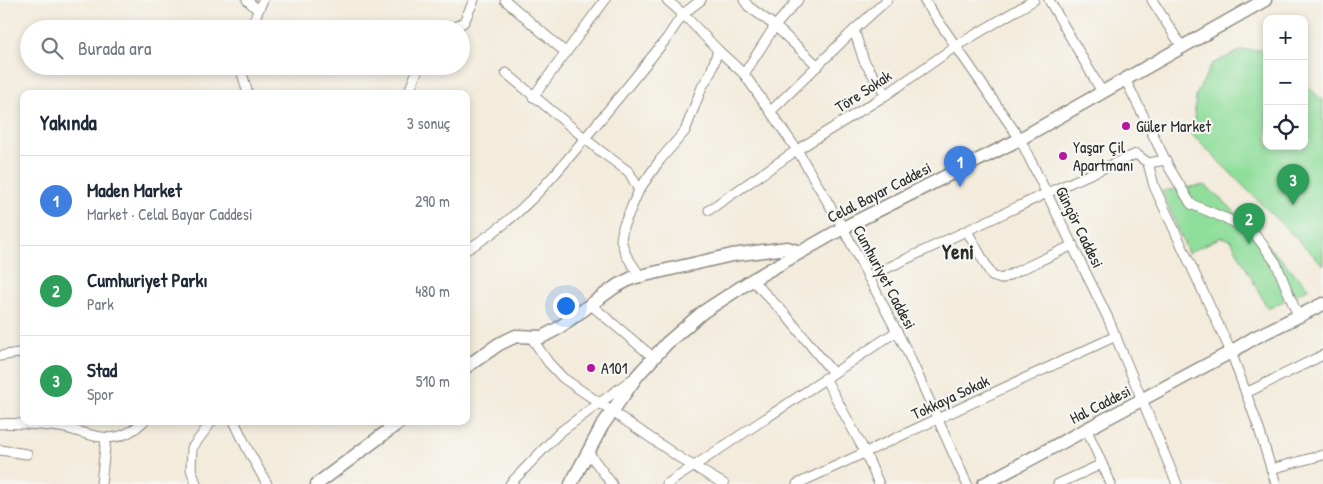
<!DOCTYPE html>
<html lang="tr">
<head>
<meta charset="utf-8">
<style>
	body { margin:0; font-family:"Patrick Hand",sans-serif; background:#f2f2f3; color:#1f2937 }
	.controls { position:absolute; right:15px; top:15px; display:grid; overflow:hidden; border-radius:10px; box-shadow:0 2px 8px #0003 }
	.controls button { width:45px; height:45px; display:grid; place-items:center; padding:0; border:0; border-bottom:1px solid #e0e1e3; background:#fff; color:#1f2937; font:25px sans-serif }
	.you { position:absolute; left:565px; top:305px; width:18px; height:18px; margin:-12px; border:4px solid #fff; border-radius:50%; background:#1a73e8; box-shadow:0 0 0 8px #1a73e833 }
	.badge { display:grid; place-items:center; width:32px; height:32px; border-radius:50%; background:#b5179e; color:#fff; font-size:16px; font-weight:700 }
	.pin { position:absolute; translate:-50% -41px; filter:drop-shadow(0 1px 2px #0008) }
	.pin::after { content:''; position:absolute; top:26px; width:18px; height:15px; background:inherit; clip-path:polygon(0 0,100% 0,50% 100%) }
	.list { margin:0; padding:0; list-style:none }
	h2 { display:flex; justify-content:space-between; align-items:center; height:65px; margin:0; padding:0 20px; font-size:21px }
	h2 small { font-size:16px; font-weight:400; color:#747a83 }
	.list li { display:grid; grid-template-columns:32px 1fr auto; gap:15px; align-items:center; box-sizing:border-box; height:90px; padding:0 20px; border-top:1px solid #e0e1e3 }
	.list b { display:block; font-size:19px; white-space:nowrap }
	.list p { margin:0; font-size:16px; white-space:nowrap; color:#747a83 }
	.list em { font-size:16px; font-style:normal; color:#747a83 }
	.icon { flex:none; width:28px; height:28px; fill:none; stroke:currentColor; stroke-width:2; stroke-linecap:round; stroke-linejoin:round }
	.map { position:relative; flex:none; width:1323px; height:484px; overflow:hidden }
	.search { position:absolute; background:#fff; box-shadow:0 2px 8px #0003; left:20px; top:20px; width:450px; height:55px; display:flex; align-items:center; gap:12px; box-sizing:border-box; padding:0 18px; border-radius:28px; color:#747a83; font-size:19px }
	.panel { position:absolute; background:#fff; box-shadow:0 2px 8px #0003; left:20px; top:90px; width:450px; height:335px; border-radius:10px }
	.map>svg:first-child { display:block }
	.green { fill:#90de9b; stroke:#5e8463 }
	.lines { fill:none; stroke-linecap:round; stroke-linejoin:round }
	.street-casing { stroke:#8f8b83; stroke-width:11 }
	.secondary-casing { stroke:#8f8b83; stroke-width:15 }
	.street { stroke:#fff; stroke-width:9 }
	.secondary { stroke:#fff; stroke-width:12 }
	.poi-dot { fill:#b5179e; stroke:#f6f6f2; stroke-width:2 }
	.labels { text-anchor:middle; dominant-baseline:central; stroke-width:4.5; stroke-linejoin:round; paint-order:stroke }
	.street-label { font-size:16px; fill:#2b2b2b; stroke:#f6f6f2 }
	.poi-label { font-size:16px; fill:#2b2b2b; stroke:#f6f6f2; text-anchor:start }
	.district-label { font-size:21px; font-weight:bold; fill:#2b2b2b; stroke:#f6f6f2 }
</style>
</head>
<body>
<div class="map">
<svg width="1323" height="484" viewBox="0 0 1323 484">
	<rect width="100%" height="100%" fill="#f6f6f2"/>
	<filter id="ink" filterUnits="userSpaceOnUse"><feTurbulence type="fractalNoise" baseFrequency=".02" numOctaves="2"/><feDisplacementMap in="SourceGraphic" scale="10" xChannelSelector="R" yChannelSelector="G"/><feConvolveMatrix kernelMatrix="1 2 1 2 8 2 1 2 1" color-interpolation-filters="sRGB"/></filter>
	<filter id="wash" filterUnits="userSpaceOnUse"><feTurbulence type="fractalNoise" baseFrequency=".0096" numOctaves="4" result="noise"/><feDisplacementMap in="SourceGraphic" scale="20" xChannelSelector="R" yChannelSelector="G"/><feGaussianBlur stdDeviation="1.12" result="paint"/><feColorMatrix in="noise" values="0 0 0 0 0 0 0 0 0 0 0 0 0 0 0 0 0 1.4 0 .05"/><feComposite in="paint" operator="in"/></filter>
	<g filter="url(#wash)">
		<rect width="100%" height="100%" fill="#f3ebdb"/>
		<!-- green -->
		<g class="green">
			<polygon points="1242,50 1267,50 1267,146 1304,146 1304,83 1323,101 1323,265 1188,131 1194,119 1196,95 1212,64"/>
			<polygon points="1205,185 1227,204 1309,288 1268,309 1231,240 1221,237 1188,253 1162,191"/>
		</g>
	</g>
	<g filter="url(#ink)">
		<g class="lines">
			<defs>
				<g id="street">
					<polyline points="247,0 258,10"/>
					<polyline points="505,0 566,53"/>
					<polyline points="667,0 683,14 718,50 744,74 797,150 843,228 907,351 967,484"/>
					<polyline points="744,0 748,6 775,26 818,66"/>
					<polyline points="924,0 1020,139 1108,318 1177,484"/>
					<polyline points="1049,0 1102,92"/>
					<polyline points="1152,0 1182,47"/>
					<polyline points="250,29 263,0"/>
					<polyline points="453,29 464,22 474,0"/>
					<polyline points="854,30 864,61 886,95"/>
					<polyline points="240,66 248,94"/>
					<polyline points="506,73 599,150 629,172 639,190"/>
					<polyline points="744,74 775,26 798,0"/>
					<polyline points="1125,79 1170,169 1191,204 1234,222 1255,234 1276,263 1298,316"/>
					<polyline points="408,94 419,66"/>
					<polyline points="533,97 605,0"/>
					<polyline points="771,111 854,30 887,0"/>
					<polyline points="1148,163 1154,186 1231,352 1258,426 1276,484"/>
					<polyline points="709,210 797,150 886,95 956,46 1034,0"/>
					<polyline points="967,231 992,276 1001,279 1073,245"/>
					<path d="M466,250C518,220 553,178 590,132C616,101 642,69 667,38L683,14L701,0"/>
					<polyline points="640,276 626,255 621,240 623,227 639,190 660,160 685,131 702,87 711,72 718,50"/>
					<polyline points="868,277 1047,193 1136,154 1148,163 1166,160"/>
					<polyline points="752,280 785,314 833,373"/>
					<polyline points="591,305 654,358"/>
					<polyline points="531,337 548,362 563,378 683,460 724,484"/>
					<polyline points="0,356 24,352"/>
					<polyline points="825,378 865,452 879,484"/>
					<polyline points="1246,393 1323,355"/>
					<polyline points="234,421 248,450 267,484"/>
					<path d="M0,424C10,422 55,426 65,428C97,436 116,448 144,421"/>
					<polyline points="1086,428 1111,484"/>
					<polyline points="0,450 27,454"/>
					<polyline points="588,452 612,484"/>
					<polyline points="1271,469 1323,455"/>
					<polyline points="101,484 106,438"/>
					<polyline points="196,484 191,469 192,448 212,421"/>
					<polyline points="510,484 560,432 631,380"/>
					<polyline points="667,484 897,331"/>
					<polyline points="797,484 1116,336"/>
					<polyline points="1058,484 1102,464"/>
				</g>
				<g id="secondary">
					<polyline points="466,367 499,344 516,336 542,337 557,329 615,287 632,278 732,255 787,248 800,252"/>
					<polyline points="317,484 401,421"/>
					<polyline points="571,484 602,426 637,376 667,343 703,312 752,280 843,228 1020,139 1265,0"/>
					<polyline points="984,484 1231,352 1254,338 1323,304"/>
				</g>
			</defs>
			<!-- street casing -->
			<use href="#street" class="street-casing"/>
			<!-- secondary casing -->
			<use href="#secondary" class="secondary-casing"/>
			<!-- street -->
			<use href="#street" class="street"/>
			<!-- secondary -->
			<use href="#secondary" class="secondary"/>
		</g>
	</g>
	<!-- markers -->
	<g class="poi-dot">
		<circle cx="1126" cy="126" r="5"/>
		<circle cx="1063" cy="156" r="5"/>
		<circle cx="591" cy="368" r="5"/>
	</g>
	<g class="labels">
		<!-- street labels -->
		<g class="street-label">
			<text transform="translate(863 91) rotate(-33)">Töre Sokak</text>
			<text transform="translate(879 192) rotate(-27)">Celal Bayar Caddesi</text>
			<text transform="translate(1080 227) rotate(64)">Güngör Caddesi</text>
			<text transform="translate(885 277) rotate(62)">Cumhuriyet Caddesi</text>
			<text transform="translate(950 397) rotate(-25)">Tokkaya Sokak</text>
			<text transform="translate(1100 404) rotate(-27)">Hal Caddesi</text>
		</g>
		<!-- poi labels -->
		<g class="poi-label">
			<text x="1136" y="126">Güler Market</text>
			<text x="1073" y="147">Yaşar Çil<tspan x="1073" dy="18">Apartmanı</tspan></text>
			<text x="601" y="368">A101</text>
		</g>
		<!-- district labels -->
		<g class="district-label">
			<text x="958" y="251">Yeni</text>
		</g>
	</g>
</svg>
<div class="controls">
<button>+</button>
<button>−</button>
<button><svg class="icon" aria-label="locate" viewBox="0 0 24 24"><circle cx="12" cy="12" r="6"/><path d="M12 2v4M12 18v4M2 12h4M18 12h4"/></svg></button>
</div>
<div class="you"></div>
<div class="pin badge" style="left:960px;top:187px;background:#3f7fe0">1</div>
<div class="pin badge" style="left:1249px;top:244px;background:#2e9e5b">2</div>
<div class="pin badge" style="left:1293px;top:205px;background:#2e9e5b">3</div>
<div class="search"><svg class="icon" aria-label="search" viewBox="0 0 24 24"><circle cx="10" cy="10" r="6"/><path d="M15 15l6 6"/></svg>Burada ara</div>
<section class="panel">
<h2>Yakında<small>3 sonuç</small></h2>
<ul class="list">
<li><span class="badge" style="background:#3f7fe0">1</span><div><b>Maden Market</b><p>Market · Celal Bayar Caddesi</p></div><em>290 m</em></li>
<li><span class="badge" style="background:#2e9e5b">2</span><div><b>Cumhuriyet Parkı</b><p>Park</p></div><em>480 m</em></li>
<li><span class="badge" style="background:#2e9e5b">3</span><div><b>Stad</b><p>Spor</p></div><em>510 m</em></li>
</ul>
</section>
</div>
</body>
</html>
